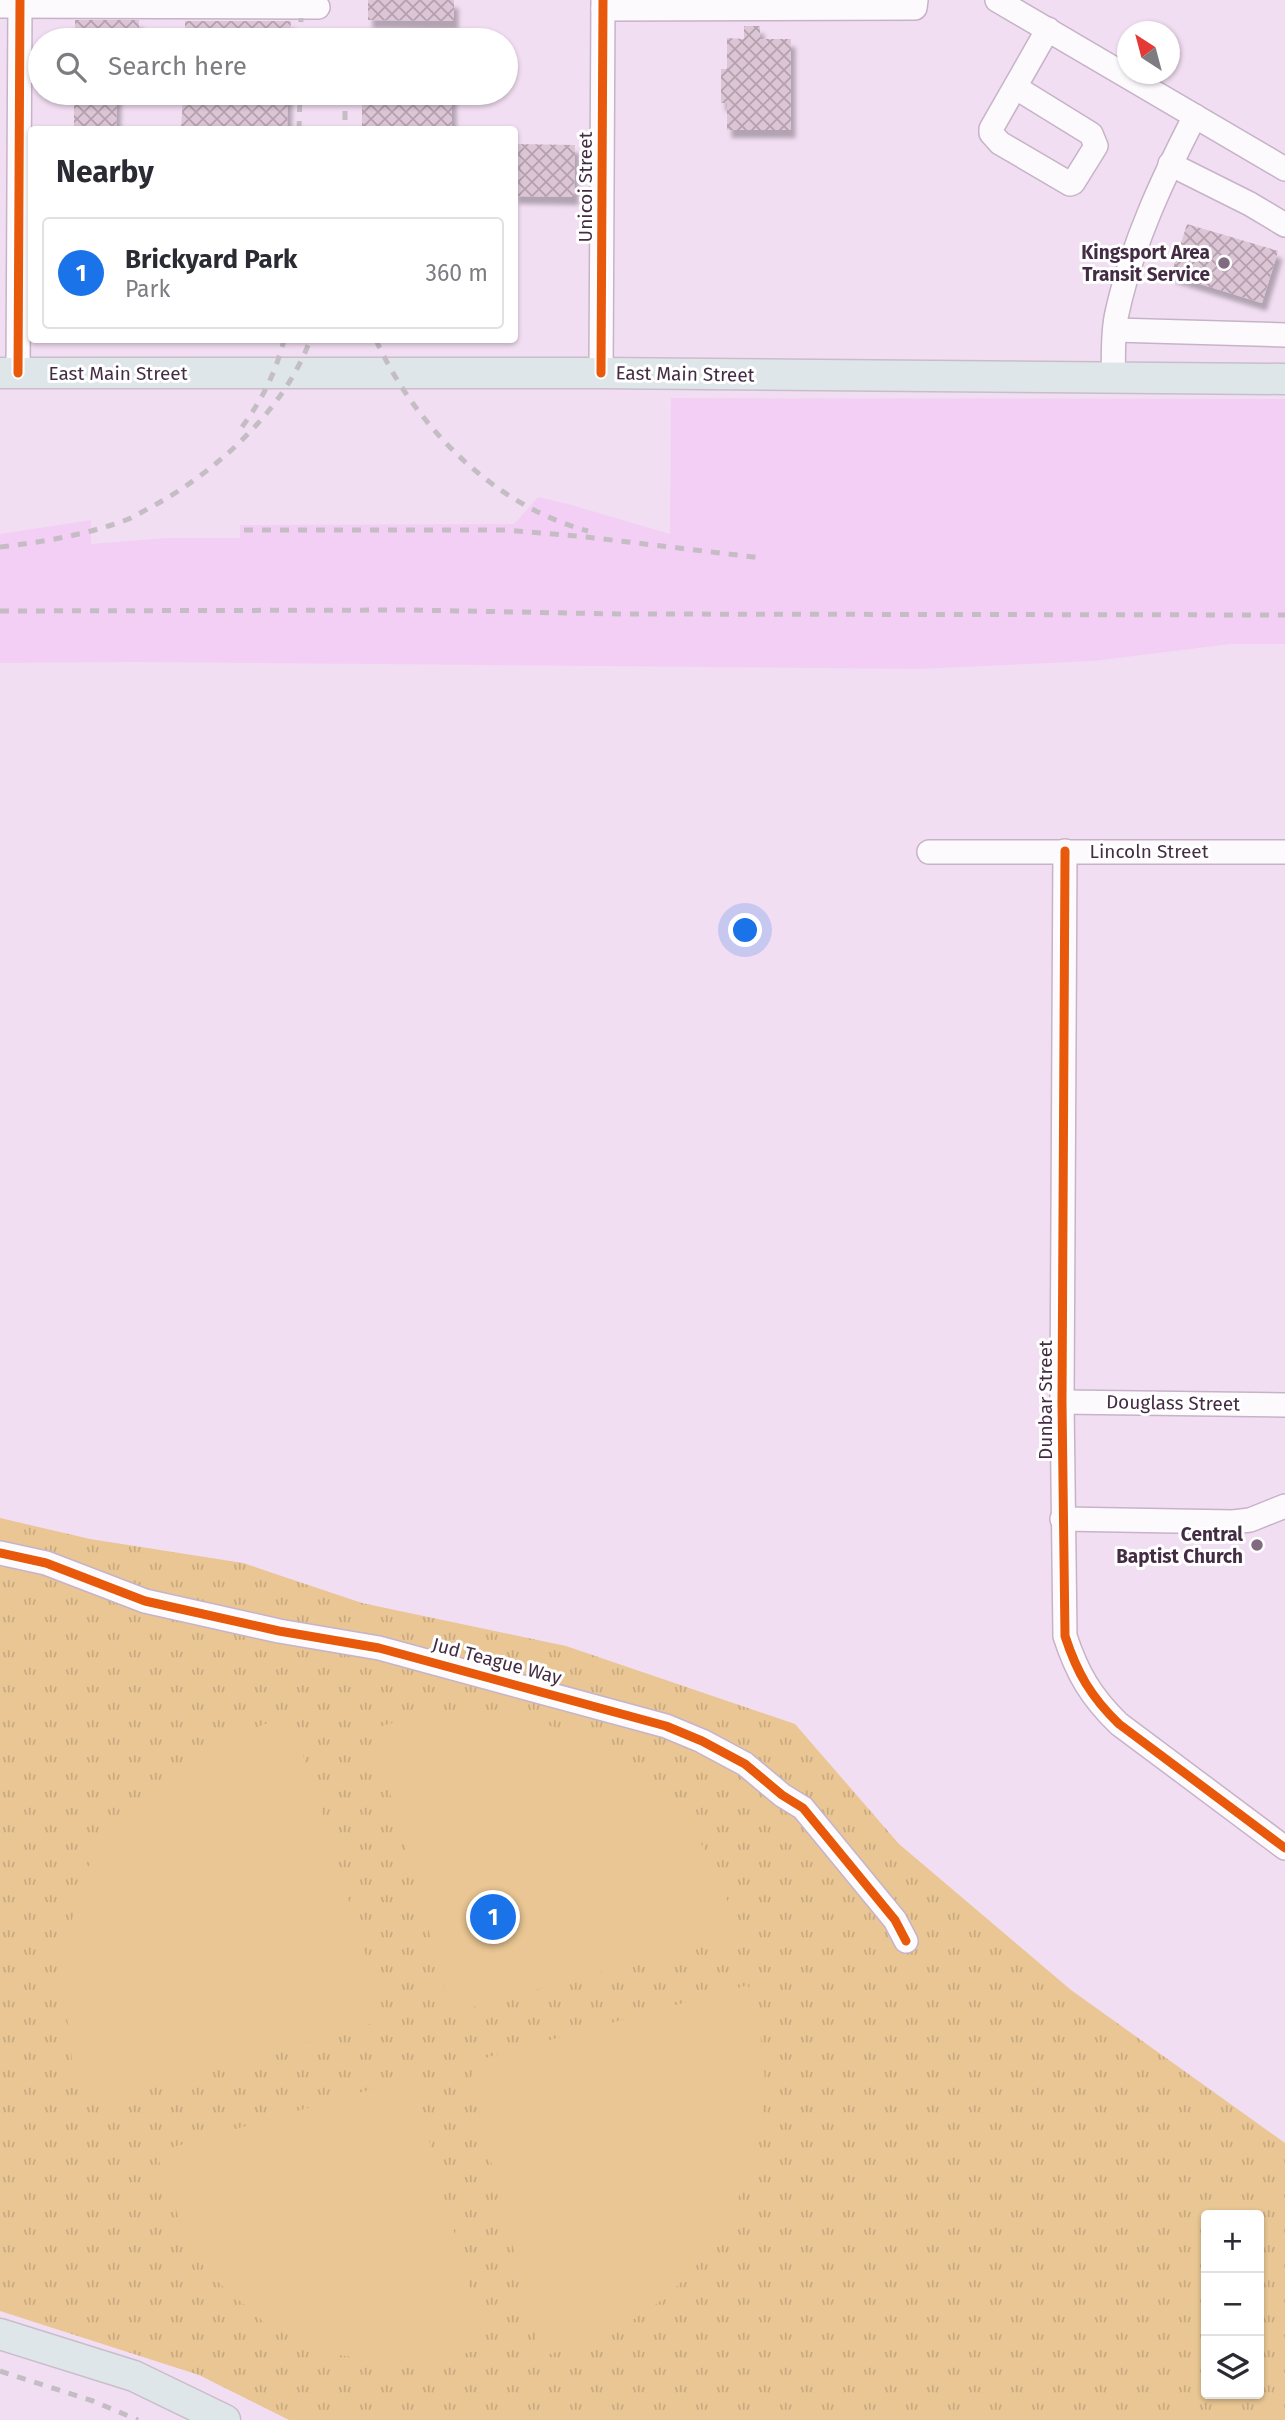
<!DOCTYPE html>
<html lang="en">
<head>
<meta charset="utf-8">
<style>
	body { margin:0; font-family:"Fira Sans",sans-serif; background:#f2f2f3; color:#2b2b33 }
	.controls { position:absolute; right:21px; bottom:21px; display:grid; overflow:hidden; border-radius:7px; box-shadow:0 2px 5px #0004 }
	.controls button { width:63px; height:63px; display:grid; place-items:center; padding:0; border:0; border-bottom:2px solid #e1e1e2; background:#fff; color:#2b2b33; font:35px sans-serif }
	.compass { position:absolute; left:1117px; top:21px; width:63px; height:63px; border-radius:50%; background:#fff; box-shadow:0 2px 5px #0004; rotate:324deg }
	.you { position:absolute; left:746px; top:931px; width:24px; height:24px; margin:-18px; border:5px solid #fff; border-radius:50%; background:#1a73e8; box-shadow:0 0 0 10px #1a73e833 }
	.badge { display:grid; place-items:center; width:46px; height:46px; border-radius:50%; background:#1a73e8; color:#fff; font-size:23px; font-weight:700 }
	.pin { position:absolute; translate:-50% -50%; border:4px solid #fff; box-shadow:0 2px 7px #0006 }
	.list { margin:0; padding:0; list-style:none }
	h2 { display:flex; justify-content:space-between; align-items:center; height:91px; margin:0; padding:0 28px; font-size:30px }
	h2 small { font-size:23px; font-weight:400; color:#7c7c81 }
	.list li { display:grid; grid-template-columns:46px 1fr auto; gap:21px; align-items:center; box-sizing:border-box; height:112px; margin:0 14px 14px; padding:0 14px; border:2px solid #e1e1e2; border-radius:7px }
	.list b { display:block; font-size:26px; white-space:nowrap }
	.list p { margin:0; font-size:23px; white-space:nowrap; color:#7c7c81 }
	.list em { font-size:23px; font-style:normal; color:#7c7c81 }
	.icon { flex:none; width:38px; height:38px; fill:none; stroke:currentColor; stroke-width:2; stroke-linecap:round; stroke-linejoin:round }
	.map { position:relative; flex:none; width:1285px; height:2420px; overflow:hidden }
	.search { position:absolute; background:#fff; box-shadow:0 2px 5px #0004; left:28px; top:28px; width:490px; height:77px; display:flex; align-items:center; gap:18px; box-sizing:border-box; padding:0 24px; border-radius:38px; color:#7c7c81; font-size:26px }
	.panel { position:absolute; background:#fff; box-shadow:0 2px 5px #0004; left:28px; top:126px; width:490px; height:217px; border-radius:7px }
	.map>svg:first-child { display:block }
	.built { fill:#f4cff5 }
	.grass { fill:url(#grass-tufts); fill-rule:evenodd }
	.pitch { fill:#e9c693 }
	.building { fill:url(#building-cross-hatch); filter:url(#shadow) }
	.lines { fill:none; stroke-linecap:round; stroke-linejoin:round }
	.minor-casing { stroke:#c7b3c7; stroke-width:26 }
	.major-casing { stroke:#cabdca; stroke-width:33 }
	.minor { stroke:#fdfafd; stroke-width:23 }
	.major { stroke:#dee6ea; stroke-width:30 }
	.rail { stroke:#c4bec4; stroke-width:5; stroke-dasharray:9 9; stroke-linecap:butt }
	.cycleway-casing { stroke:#fff; stroke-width:13 }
	.cycleway { stroke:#e8590c; stroke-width:9 }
	.poi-dot { fill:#816b81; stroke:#fff; stroke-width:2.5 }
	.labels { text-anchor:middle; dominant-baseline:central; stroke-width:6; stroke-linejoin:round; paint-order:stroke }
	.street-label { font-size:19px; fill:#442d44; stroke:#fff }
	.poi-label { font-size:19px; font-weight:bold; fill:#442d44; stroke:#fff; text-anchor:end }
</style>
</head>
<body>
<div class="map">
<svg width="1285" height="2420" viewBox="0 0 1285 2420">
	<defs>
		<pattern id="grass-tufts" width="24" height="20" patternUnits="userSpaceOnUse" patternTransform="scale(1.75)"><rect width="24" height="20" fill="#e9c693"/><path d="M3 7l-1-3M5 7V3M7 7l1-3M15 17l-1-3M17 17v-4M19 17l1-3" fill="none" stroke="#c9aa80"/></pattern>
		<pattern id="building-cross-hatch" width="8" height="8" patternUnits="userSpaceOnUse" patternTransform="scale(1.75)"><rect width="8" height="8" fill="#dcc5d5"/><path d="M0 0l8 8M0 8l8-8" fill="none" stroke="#b4a0ae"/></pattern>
		<filter id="shadow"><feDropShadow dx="4.5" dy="8" stdDeviation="2" flood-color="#0004"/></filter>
	</defs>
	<rect width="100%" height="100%" fill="#f2def2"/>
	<!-- built -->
	<polygon class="built" points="671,398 1285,399 1285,644 1231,644 1094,661 918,669 136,662 0,663 0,534 91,520 91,544 166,538 240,538 240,525 514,524 538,497 568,504 670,534"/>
	<!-- grass -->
	<path class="grass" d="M0,1518L90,1539L243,1563L362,1603L566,1646L795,1724L899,1844L1071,1990L1285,2143V2420H289L199,2375L0,2311ZM1206,2215H1259V2394H1206Z"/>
	<!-- pitch -->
	<g class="pitch">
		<polygon points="448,1710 489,1711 541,1723 600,1741 647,1774 688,1821 717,1871 739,1934 462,2010 449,2003 372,1729 409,1718"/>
		<polygon points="290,1714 384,2013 374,2023 88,2104 72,2061 62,1973 71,1923 84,1875 104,1836 146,1793 186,1764 237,1735"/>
		<path d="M748,1985C759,2023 767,2061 764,2101C757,2184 710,2272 639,2316C608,2335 575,2346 541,2357L470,2079L478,2060Z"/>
		<polygon points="400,2081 415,2090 486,2348 443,2359 406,2362 336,2355 264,2322 209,2274 186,2239 156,2152"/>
	</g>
	<!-- building -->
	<g class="building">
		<polygon points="368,0 454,0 454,21 368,20"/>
		<rect x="75" y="20" width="64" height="20"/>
		<polygon points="185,21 291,21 290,40 185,40"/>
		<polygon points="744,26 760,26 760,39 791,39 791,130 727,130 727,103 721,103 721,69 727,69 727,38 744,39"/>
		<polygon points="74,93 117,93 116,130 74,130"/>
		<polygon points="183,93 288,93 287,130 181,130"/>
		<rect x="362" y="93" width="90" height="37"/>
		<polygon points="514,144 575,145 574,197 514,196"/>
		<polygon points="1187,224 1278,251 1262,303 1171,275"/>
	</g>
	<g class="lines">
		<defs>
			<g id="minor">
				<polyline points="997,0 1285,169"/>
				<polyline points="0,6 318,7"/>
				<polyline points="603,9 915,8 916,0"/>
				<polyline points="1015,87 1091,134 1096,146 1073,183 1070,184 1000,143 991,133 991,129 1048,29"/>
				<polyline points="1170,164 1250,204 1285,225"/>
				<polyline points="1115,330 1285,335"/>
				<polyline points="18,373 20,0"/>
				<polyline points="601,373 603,0"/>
				<path d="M1113,378C1114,357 1112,333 1117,313C1132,244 1163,178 1195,116"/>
				<path d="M1065,851L1062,1402L1065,1636C1077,1673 1091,1697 1119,1724L1285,1848"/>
				<polyline points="929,852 1285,852"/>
				<polyline points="1062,1402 1285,1405"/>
				<polyline points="1062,1519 1233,1522 1250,1520 1285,1506"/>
				<polyline points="0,1553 46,1563 145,1601 279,1631 379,1648 666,1726 702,1741 745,1764 782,1795 803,1808 895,1920 906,1941"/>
			</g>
			<g id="major">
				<polyline points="0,373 601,373 1285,379"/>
				<polyline points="0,2334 134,2376 225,2420"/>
			</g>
		</defs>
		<!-- minor casing -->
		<use href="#minor" class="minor-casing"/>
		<!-- major casing -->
		<use href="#major" class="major-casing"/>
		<!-- minor -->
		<use href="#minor" class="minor"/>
		<!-- major -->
		<use href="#major" class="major"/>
		<!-- rail -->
		<g class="rail">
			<polyline points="300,40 301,18"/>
			<polyline points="345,93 345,130"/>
			<polyline points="299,130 300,93"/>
			<path d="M376,340C415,426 494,506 588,531"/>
			<path d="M242,427C263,398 275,374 284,340"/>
			<polyline points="244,530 506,530 578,536 762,558"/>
			<path d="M0,547C43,542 85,535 126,520C136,516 145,510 155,505C218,470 285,409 310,340"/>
			<polyline points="0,611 412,610 620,614 1285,615"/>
			<polyline points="0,2371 93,2401 138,2420"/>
		</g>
		<defs>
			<g id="cycleway">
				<polyline points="18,373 20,0"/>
				<polyline points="601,373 603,0"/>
				<path d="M1065,851L1062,1402L1065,1636C1077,1673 1091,1697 1119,1724L1285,1848"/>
				<polyline points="0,1553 46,1563 145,1601 279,1631 379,1648 666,1726 702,1741 745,1764 782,1795 803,1808 895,1920 906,1941"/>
			</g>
		</defs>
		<!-- cycleway casing -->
		<use href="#cycleway" class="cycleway-casing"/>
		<!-- cycleway -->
		<use href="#cycleway" class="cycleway"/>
	</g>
	<!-- markers -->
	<g class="poi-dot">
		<circle cx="1224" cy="263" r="7"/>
		<circle cx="1257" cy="1545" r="7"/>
	</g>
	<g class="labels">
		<!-- street labels -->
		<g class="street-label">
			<text transform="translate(585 187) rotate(-90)">Unicoi Street</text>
			<text x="118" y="373">East Main Street</text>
			<text transform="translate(685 374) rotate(1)">East Main Street</text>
			<text x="1149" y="851">Lincoln Street</text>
			<text transform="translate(1045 1400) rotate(-90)">Dunbar Street</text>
			<text transform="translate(1173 1403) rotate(1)">Douglass Street</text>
			<text transform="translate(497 1661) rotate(15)">Jud Teague Way</text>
		</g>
		<!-- poi labels -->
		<g class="poi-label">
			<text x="1210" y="252">Kingsport Area<tspan x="1210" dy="22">Transit Service</tspan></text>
			<text x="1243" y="1534">Central<tspan x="1243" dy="22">Baptist Church</tspan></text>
		</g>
	</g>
</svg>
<div class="controls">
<button>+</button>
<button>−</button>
<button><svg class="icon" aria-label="layers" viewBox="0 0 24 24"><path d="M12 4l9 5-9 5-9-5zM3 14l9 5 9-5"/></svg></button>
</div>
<svg class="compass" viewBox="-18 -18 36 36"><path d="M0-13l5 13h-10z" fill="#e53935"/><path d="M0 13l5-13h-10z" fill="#7c7c81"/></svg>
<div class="you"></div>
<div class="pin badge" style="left:493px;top:1917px">1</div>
<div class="search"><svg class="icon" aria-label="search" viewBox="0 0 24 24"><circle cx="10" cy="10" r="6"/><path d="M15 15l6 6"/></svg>Search here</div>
<section class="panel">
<h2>Nearby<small></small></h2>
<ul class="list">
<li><span class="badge">1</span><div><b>Brickyard Park</b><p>Park</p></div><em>360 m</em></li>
</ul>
</section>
</div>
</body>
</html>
